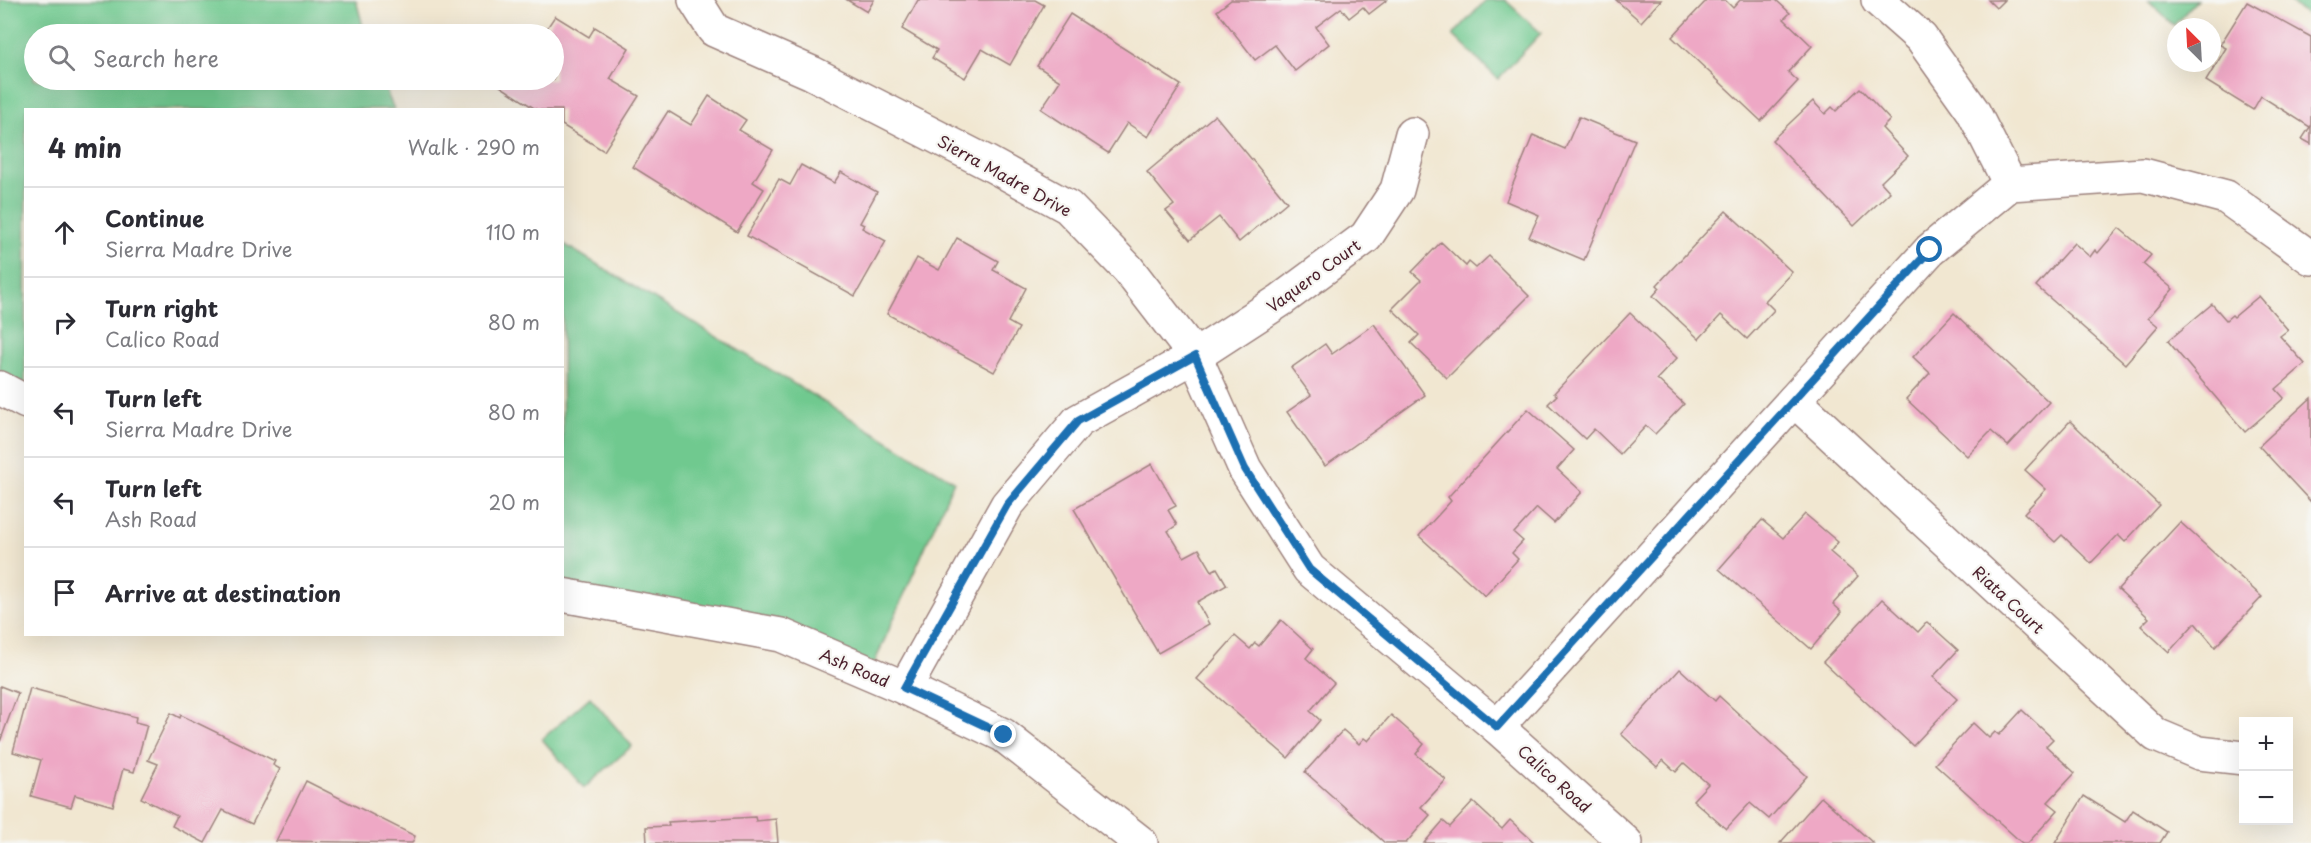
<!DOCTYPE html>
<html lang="en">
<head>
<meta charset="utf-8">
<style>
	body { margin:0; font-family:"Playpen Sans",sans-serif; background:#f2f2f3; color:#2b2b33 }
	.controls { position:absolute; right:18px; bottom:18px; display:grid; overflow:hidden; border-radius:0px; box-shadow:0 6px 24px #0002 }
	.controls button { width:54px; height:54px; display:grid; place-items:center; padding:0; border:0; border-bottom:2px solid #e1e1e2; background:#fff; color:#2b2b33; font:30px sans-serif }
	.compass { position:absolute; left:2167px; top:18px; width:54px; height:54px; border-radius:50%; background:#fff; box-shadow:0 6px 24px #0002; rotate:336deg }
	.stop { position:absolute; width:18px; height:18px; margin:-14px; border:4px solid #1f6fb2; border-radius:50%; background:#fff }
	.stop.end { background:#1f6fb2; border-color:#fff; box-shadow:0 2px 6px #0008 }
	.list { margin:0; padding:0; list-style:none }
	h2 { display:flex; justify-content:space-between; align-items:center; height:78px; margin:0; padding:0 24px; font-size:26px }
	h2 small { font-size:20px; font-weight:400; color:#7c7c81 }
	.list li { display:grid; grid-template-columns:39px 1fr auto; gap:18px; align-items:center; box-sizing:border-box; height:90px; padding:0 24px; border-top:2px solid #e1e1e2 }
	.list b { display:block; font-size:22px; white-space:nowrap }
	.list p { margin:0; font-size:20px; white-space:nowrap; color:#7c7c81 }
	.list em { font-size:20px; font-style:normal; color:#7c7c81 }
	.icon { flex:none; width:33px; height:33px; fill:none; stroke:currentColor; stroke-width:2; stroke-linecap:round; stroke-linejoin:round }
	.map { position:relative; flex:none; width:2311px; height:843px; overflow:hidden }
	.search { position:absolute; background:#fff; box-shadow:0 6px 24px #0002; left:24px; top:24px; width:540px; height:66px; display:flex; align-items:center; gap:15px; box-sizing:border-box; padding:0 21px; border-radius:33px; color:#7c7c81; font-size:22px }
	.panel { position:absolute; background:#fff; box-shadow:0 6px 24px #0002; left:24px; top:108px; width:540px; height:528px; border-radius:0px }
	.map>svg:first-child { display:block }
	.green { fill:#70c98f; stroke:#5d745d; stroke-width:1.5 }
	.building { fill:#eea8c5 }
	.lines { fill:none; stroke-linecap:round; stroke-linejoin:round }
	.minor-casing { stroke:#9e837e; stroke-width:36 }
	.secondary-casing { stroke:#9e837e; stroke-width:36 }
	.minor { stroke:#fff; stroke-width:33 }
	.secondary { stroke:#fff; stroke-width:33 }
	.route { stroke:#1f6fb2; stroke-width:8 }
	.labels { text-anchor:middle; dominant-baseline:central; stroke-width:4.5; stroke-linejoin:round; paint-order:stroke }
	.street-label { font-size:16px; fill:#4a1f2b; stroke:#f6f6f2 }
</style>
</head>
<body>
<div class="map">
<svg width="2311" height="843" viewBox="0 0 2311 843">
	<rect width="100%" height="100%" fill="#f6f6f2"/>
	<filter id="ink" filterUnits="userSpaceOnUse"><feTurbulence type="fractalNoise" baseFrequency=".0167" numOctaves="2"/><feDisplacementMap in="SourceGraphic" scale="12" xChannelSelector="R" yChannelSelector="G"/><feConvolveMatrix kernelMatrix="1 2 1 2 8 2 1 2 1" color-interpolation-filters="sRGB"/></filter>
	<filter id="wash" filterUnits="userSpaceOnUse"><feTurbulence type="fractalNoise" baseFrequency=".008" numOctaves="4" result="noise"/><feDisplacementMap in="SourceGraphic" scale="24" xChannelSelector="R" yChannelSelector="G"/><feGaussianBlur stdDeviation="1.35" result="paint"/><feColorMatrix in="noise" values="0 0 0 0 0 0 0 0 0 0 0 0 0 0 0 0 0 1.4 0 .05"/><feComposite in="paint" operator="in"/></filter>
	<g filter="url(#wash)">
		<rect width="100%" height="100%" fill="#f1e7d1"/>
		<!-- green -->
		<g class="green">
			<polygon points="0,0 356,0 365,34 34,34 34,80 381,80 394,109 26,110 25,402 0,388"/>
			<polygon points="1486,0 1505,0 1541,33 1498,79 1453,35"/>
			<polygon points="2148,0 2197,0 2174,25"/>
			<polygon points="2287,0 2311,0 2311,18"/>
			<polygon points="562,243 954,481 870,673 563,595"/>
			<polygon points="590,697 632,746 584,788 542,739"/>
		</g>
		<g id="blocks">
			<!-- building -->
			<g class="building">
				<polygon points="847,0 874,0 867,12"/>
				<polygon points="918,0 1035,0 1044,5 1010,65 982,49 965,78 932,58 937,50 902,29"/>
				<polygon points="1231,0 1387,0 1369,14 1363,7 1349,18 1341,8 1316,27 1329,44 1295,71 1275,45 1255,60 1217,11"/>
				<polygon points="1616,0 1661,0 1641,22"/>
				<polygon points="1707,0 1725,0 1733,8 1740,0 1776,0 1790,13 1784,19 1812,46 1788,72 1798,81 1761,121 1672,37"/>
				<polygon points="1988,0 2004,0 1996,8"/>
				<polygon points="2247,2 2311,37 2311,144 2302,139 2310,127 2261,96 2253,110 2206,81 2226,48 2220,45"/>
				<polygon points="1070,14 1181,85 1148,137 1127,123 1108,153 1041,109 1060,81 1037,66"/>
				<polygon points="555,16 589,37 595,27 629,48 610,79 639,96 604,151 562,125 562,110 537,110 500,86 505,80 554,80 554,34 543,34"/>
				<polygon points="1860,88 1890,120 1882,128 1908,156 1881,182 1890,192 1854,226 1772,140 1813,101 1825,114 1832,107 1836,111"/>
				<polygon points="709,96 746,120 739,130 773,150 753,182 764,189 737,232 633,167 668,111 691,125"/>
				<polygon points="1215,115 1287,202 1239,242 1219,217 1190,240 1166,211 1174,205 1147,172"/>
				<polygon points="1579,117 1635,140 1584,260 1529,237 1539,215 1506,201 1533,135 1565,149"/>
				<polygon points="801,165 834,183 841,172 877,192 860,223 864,225 862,228 886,241 855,296 747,236 779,179 790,185"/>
				<polygon points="1726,211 1792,272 1765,301 1774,310 1747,339 1721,315 1699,339 1653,296 1660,288 1657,285"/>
				<polygon points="2119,228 2151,255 2143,264 2173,289 2148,318 2158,326 2125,364 2036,286 2074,243 2090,257 2095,250 2098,253"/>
				<polygon points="957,238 998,261 993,270 1026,288 1008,322 1019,328 994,372 887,314 917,258 939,270"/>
				<polygon points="1441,242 1466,266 1469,262 1476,268 1489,256 1529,296 1447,378 1411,343 1419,335 1392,309 1421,280 1412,272"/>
				<polygon points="2259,296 2288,330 2280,336 2305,364 2276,389 2284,398 2245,432 2168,341 2212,304 2226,320 2232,315 2234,317"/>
				<polygon points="1630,313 1677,358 1657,379 1684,404 1655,434 1646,426 1620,454 1594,429 1585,439 1548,404 1557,395 1554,393"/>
				<polygon points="1954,313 2049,402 2008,446 1991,431 1967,456 1906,399 1930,373 1913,357"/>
				<polygon points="1374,324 1425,395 1325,466 1287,412 1311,395 1291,368 1325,344 1332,354"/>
				<polygon points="2311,398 2311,502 2259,446"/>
				<polygon points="1528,409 1574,450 1557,469 1582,492 1554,523 1537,508 1514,533 1523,541 1512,553 1518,559 1485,596 1419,536 1451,501 1448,497"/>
				<polygon points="2070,421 2159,505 2125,542 2118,535 2091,563 2062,535 2055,542 2024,513 2046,489 2025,470"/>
				<polygon points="1152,464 1176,506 1168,510 1177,525 1168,531 1184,557 1199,549 1212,571 1217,568 1227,585 1197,602 1209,624 1158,653 1074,509"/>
				<polygon points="1805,514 1838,542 1830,552 1858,576 1833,604 1842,612 1811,649 1719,569 1762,520 1783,538"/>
				<polygon points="2180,522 2262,597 2215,647 2195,623 2169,652 2141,626 2149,618 2118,589"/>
				<polygon points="1882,599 1918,632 1927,622 1958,650 1933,677 1957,699 1913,746 1823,662"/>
				<polygon points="1281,620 1313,649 1306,658 1334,683 1310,711 1320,720 1288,758 1197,679 1235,636 1250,649 1255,643 1259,646"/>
				<polygon points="1680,669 1715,701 1719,696 1807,776 1769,819 1750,803 1726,829 1693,800 1708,784 1684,763 1676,772 1663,760 1657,767 1621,734"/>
				<polygon points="0,686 18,693 0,742"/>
				<polygon points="30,688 136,717 135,722 147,725 134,772 123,769 113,806 75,795 71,807 31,796 41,760 13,752"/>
				<polygon points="2022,710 2053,739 2046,746 2075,773 2048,802 2058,810 2028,843 2022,843 1935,764 1973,723 1989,738 1995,732 1999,735"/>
				<polygon points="171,713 180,718 181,715 275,761 273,765 280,769 252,824 223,810 205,843 172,826 177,816 141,798 158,764 148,760"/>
				<polygon points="1391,715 1424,744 1416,754 1446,780 1421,807 1430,815 1406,843 1385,843 1305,772 1343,730 1359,744 1364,738 1368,741"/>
				<polygon points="306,781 415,836 412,843 276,841"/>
				<polygon points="2084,796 2125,822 2133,810 2167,832 2160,843 2055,843"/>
				<polygon points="1821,797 1873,843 1780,843"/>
				<polygon points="1473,802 1502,829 1510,820 1535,843 1424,843 1443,821 1450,827"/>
				<polygon points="755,817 756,821 776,819 778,843 647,843 646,827 669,826 668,822"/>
			</g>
		</g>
	</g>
	<g filter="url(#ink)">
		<use href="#blocks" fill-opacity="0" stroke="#9e837e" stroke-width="1.5"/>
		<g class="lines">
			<defs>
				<g id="minor">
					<polyline points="695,0 714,30 812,73 988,163 1068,207 1128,269 1195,356 1245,469 1309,569 1497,727 1626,843"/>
					<polyline points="1878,0 1921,38 1973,111 2010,184"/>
					<polyline points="1794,400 2156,735 2199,753 2244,758"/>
					<polyline points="905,688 1007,505 1078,421 1195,356 1281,300 1366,237 1397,190 1412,134"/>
					<polyline points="1497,727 1930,250 2010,184 2143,175 2226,197 2311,258"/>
				</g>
				<g id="secondary">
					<polyline points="0,388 26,402"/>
					<polyline points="562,595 781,635 905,688 1003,735 1141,843"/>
				</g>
			</defs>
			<!-- minor casing -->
			<use href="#minor" class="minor-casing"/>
			<!-- secondary casing -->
			<use href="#secondary" class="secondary-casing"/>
			<!-- minor -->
			<use href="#minor" class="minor"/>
			<!-- secondary -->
			<use href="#secondary" class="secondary"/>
		</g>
	</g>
	<g class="lines" filter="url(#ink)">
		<!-- route -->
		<polyline class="route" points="1004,735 904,688 1007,505 1078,421 1195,356 1245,469 1309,569 1497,727 1930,250"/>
	</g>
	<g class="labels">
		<!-- street labels -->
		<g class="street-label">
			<text transform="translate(1005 175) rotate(29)">Sierra Madre Drive</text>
			<text transform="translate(1313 275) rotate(-36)">Vaquero Court</text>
			<text transform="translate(2009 599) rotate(43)">Riata Court</text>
			<text transform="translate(855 667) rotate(23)">Ash Road</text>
			<text transform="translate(1555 778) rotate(42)">Calico Road</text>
		</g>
	</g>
</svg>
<div class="controls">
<button>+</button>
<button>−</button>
</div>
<svg class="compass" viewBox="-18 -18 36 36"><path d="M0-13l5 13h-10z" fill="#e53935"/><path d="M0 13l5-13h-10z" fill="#7c7c81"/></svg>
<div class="stop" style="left:1930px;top:250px"></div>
<div class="stop end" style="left:1004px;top:735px"></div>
<div class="search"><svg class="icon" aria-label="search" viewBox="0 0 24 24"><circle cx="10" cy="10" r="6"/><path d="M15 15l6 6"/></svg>Search here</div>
<section class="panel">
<h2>4 min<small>Walk · 290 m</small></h2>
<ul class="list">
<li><svg class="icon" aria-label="ahead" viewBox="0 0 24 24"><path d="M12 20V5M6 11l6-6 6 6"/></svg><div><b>Continue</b><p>Sierra Madre Drive</p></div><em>110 m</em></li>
<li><svg class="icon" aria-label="right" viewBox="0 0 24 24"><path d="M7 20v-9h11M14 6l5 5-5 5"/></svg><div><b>Turn right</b><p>Calico Road</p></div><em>80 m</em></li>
<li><svg class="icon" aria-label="left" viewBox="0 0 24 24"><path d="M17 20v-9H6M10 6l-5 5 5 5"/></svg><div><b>Turn left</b><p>Sierra Madre Drive</p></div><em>80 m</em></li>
<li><svg class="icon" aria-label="left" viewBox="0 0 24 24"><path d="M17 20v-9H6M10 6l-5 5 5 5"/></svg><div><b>Turn left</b><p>Ash Road</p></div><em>20 m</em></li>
<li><svg class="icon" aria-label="arrive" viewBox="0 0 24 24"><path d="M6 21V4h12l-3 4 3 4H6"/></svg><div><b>Arrive at destination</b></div></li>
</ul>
</section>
</div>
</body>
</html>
